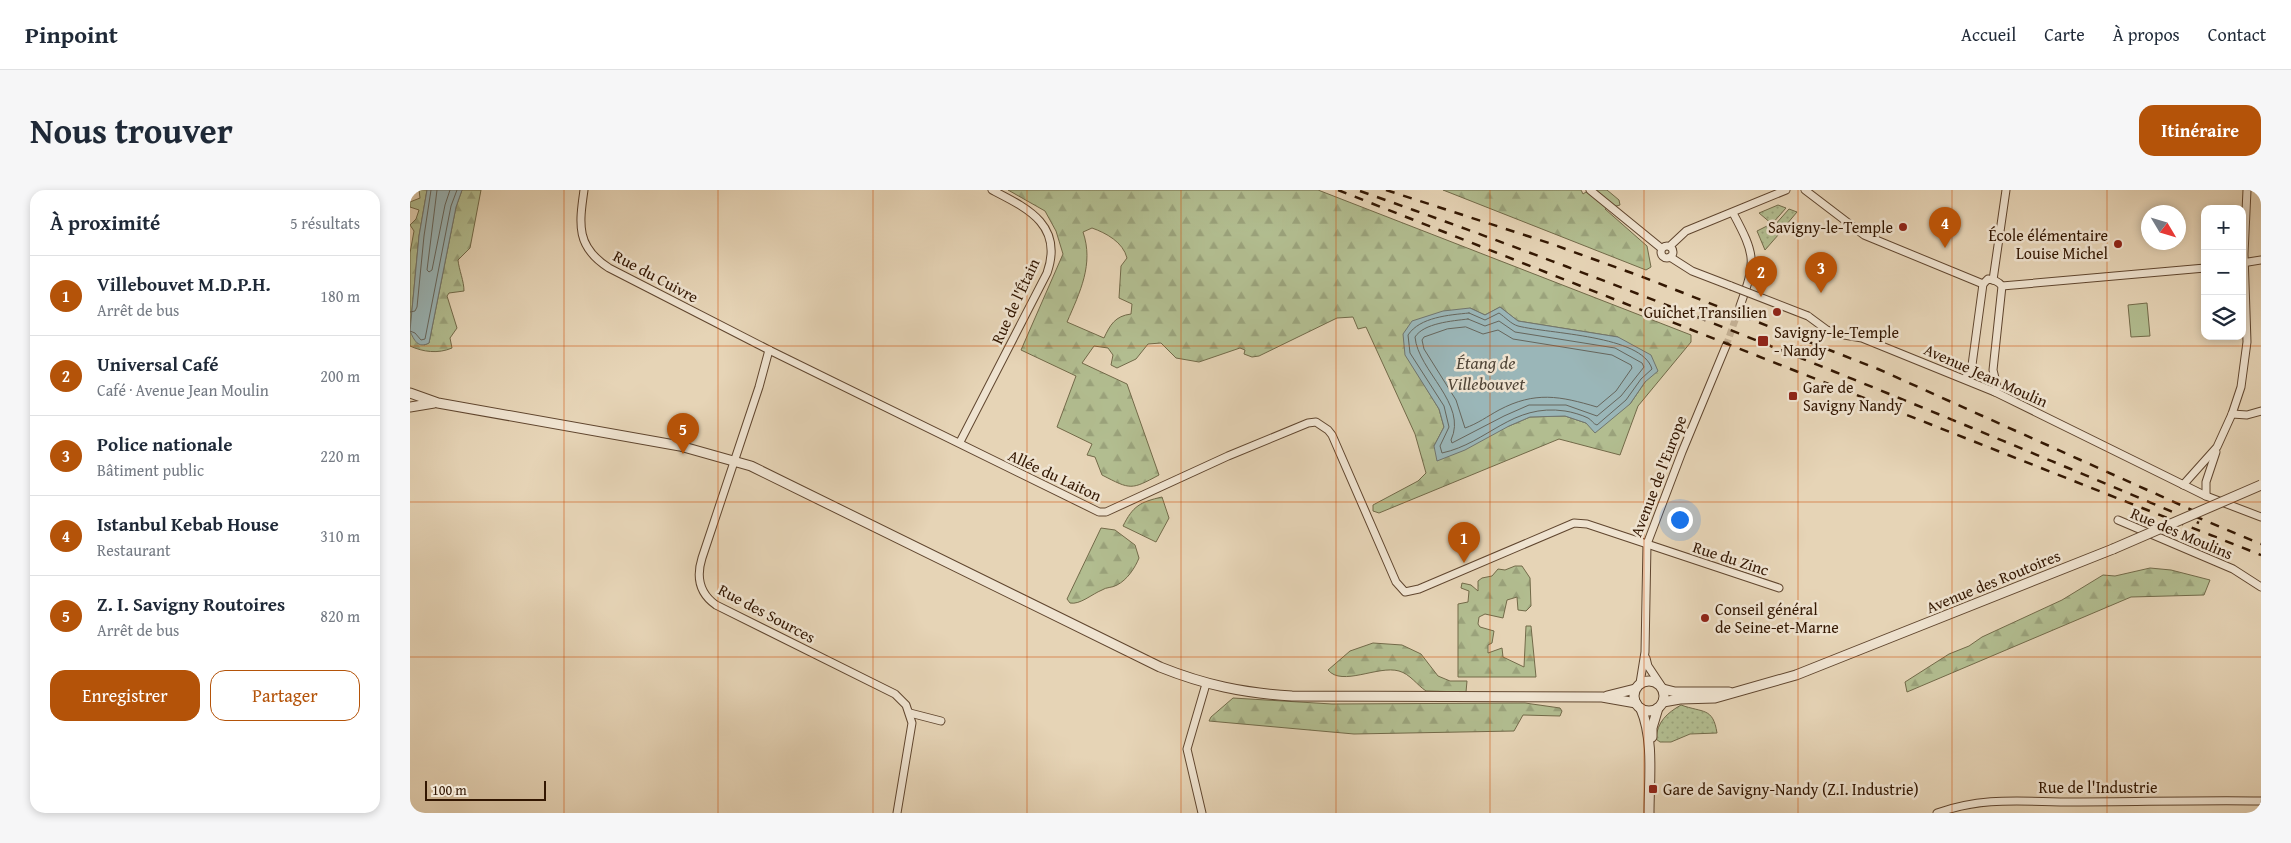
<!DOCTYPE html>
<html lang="fr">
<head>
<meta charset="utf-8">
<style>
	body { margin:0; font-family:"Gentium Book Plus",serif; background:#f6f6f7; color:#1f2937 }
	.controls { position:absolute; right:15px; top:15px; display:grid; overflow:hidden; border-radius:10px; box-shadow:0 2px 8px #0003 }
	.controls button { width:45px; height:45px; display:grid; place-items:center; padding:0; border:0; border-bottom:1px solid #e0e1e3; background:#fff; color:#1f2937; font:25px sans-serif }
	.compass { position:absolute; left:1731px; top:15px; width:45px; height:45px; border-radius:50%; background:#fff; box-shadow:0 2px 8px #0003; rotate:128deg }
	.scale { position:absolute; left:15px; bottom:12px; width:121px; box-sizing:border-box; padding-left:5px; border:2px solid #331702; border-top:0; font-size:14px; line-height:18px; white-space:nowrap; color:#331702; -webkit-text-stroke:4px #efe3d0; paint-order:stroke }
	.you { position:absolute; left:1269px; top:329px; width:18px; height:18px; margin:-12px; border:4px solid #fff; border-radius:50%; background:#1a73e8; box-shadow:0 0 0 8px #1a73e833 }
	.badge { display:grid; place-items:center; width:32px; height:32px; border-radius:50%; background:#b45309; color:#fff; font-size:16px; font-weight:700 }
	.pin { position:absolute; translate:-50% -41px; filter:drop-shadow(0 1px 2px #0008) }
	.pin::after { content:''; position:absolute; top:26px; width:18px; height:15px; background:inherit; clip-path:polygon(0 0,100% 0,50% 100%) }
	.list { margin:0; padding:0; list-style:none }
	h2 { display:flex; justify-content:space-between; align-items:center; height:65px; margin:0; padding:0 20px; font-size:21px }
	h2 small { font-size:16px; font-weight:400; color:#747a83 }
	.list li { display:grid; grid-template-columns:32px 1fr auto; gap:15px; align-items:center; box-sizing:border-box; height:80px; padding:0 20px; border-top:1px solid #e0e1e3 }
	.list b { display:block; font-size:19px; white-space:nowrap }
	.list p { margin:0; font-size:16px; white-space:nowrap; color:#747a83 }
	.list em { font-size:16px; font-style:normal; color:#747a83 }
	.actions { display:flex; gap:10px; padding:15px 20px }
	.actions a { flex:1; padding:11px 0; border:1px solid #b45309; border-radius:15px; text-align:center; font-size:18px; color:#b45309 }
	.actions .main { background:#b45309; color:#fff }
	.icon { flex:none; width:28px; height:28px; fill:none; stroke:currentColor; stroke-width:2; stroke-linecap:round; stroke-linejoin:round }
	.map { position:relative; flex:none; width:1851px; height:623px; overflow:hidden; border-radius:15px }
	header { display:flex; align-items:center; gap:30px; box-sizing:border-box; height:70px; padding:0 25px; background:#fff; border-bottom:1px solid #e0e1e3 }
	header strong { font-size:24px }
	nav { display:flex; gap:28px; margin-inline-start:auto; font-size:18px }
	.intro { display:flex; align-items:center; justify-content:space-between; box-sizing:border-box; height:120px; padding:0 30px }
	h1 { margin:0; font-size:35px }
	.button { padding:12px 22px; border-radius:15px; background:#b45309; color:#fff; font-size:18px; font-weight:700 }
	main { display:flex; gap:30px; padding:0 30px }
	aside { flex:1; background:#fff; border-radius:15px; box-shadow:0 2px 8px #0003 }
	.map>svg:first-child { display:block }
	.grass { fill:url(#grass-dots); stroke:#726a49 }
	.forest { fill:url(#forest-firs); stroke:#726a49; fill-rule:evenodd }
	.pitch { fill:#b2bd90; stroke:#726a49 }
	.water { fill:#9ab6b8; stroke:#71766f }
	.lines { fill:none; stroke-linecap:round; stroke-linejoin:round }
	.shore { stroke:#66665d; stroke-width:1 }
	.minor-tunnel { stroke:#c2ae92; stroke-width:7; stroke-dasharray:7 3.5; stroke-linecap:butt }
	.minor-casing { stroke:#60462f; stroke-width:9 }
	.tertiary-casing { stroke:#60462f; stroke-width:11 }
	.minor { stroke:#efe3d0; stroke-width:7 }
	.tertiary { stroke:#efe3d0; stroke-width:9 }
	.rail { stroke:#331702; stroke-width:2.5; stroke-dasharray:9 9; stroke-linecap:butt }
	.minor-bridge-casing { stroke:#60462f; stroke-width:9; stroke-linecap:butt }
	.tertiary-bridge-casing { stroke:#60462f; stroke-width:11; stroke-linecap:butt }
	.minor-bridge { stroke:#efe3d0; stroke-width:7 }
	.tertiary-bridge { stroke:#efe3d0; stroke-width:9 }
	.grid { fill:none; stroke:#cd4f0a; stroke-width:1; stroke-opacity:0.55 }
	.poi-dot { fill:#8f2418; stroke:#efe3d0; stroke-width:2 }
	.labels { text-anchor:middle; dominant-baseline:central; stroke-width:5; stroke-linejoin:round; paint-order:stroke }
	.poi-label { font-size:16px; fill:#331702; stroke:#efe3d0; text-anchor:start }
	.street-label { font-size:16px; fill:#331702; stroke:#efe3d0 }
	.water-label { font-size:18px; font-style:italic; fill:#524739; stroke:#efe3d0 }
</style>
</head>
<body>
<header>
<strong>Pinpoint</strong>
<nav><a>Accueil</a><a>Carte</a><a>À propos</a><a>Contact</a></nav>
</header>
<div class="intro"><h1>Nous trouver</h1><a class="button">Itinéraire</a></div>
<main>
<aside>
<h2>À proximité<small>5 résultats</small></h2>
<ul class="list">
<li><span class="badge">1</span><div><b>Villebouvet M.D.P.H.</b><p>Arrêt de bus</p></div><em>180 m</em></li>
<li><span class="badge">2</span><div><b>Universal Café</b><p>Café · Avenue Jean Moulin</p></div><em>200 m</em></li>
<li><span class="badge">3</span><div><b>Police nationale</b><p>Bâtiment public</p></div><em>220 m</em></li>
<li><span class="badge">4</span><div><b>Istanbul Kebab House</b><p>Restaurant</p></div><em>310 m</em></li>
<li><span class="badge">5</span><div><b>Z. I. Savigny Routoires</b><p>Arrêt de bus</p></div><em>820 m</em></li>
</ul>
<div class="actions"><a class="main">Enregistrer</a><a>Partager</a></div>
</aside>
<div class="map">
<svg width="1851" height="623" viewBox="0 0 1851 623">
	<defs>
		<pattern id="grass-dots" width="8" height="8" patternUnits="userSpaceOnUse" patternTransform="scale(1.25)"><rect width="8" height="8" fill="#b2bd90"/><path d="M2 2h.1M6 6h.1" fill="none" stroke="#9aa27b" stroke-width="1.8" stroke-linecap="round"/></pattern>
		<pattern id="forest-firs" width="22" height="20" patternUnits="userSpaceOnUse" patternTransform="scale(1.25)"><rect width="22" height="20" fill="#b2bd90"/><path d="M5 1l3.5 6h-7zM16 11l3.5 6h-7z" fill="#9aa27b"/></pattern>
	</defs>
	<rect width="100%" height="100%" fill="#e6d4b6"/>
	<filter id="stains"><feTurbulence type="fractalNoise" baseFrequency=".004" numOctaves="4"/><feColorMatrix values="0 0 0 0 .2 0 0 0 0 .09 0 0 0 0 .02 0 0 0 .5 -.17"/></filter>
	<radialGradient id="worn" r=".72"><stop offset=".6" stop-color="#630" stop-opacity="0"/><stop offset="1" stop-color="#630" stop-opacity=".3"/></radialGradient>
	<!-- grass -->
	<g class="grass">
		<polygon points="1368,15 1376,18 1362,34 1349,23"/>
		<polygon points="1379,19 1387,22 1371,41 1364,36"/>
		<polygon points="1359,35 1369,44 1355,60 1347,41"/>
		<path d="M1271,515C1293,523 1303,517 1307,543L1280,544L1261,552H1250L1246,549C1247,532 1257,523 1271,515Z"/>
	</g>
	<!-- forest -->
	<g class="forest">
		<path d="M9,0H17L9,46L0,141L14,155L19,153L46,17L52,0H71L60,58L48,70C49,80 54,91 54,101L39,103L37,106L47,138L40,148L42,158C28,164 13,162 0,156V63L4,41L0,35L6,29L9,20L0,17V12L10,8Z"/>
		<path d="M598,0H908L1281,145V152L1228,216L1210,265L1149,249L969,323L963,321V315L1008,291L1016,283L1005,244L956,137L948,139L943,127L927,128L849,166L842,167L834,164L835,160L830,158L789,172L766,168L751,153L738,154L726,169L707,178L701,175L703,165L698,158L684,156L672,173L717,194L749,285C721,300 721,300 692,285L685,267L677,265L682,254L647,237L666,186L611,160L653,64L646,41L635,21ZM682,38C696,43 713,52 717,68L711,76L709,108L722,114L721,124C705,126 700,135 694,148L657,132C670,102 684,74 673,42ZM1090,117L1108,131L1208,147L1235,192L1220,214L1176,233L1155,226L1120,227L1099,236L1024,256L1034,237L1029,219L996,165L1060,118L1075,125Z"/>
		<polygon points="1033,0 1171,0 1173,4 1179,0 1197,0 1209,10 1210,15 1195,19 1237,56 1241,77 1236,80"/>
		<path d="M752,307L759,328L746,352L713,336C723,316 730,312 752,307Z"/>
		<path d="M691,338L705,340L725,355L729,368C725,378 717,390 707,395C702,398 696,397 692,400C682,404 670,415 660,413L657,409Z"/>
		<polygon points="1105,376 1112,376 1120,388 1121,416 1116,421 1108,420 1107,407 1097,410 1093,428 1075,424 1069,427 1068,434 1070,437 1084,441 1082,453 1078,455 1078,463 1092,458 1093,467 1114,477 1116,436 1121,436 1126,487 1048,487 1048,414 1058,412 1059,401 1051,398 1052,393 1061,395 1068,401 1068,391 1072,388 1082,386 1088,379 1095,380"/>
		<polygon points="1740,378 1761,380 1800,390 1794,405 1721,407 1497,502 1495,492 1539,464 1559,456 1572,447 1652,410 1693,385 1705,386"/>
		<path d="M963,453L992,455L1011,464L1028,486L1040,491H1057L1056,502L1016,501C1007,495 1000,484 989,481C968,475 932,497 918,480L940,461Z"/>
		<polygon points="823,508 922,514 1115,513 1150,518 1152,521 1150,526 1113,525 1104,541 944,544 799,531 801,527"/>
	</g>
	<!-- pitch -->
	<polygon class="pitch" points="1737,113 1740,146 1721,147 1718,115"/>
	<!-- water -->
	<g class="water">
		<path d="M17,0H52L46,17L19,153C8,159 4,150 0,141L9,46Z"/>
		<polygon points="1090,117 1108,131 1208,147 1241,165 1248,181 1235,192 1220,214 1185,243 1176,233 1155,226 1120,227 1099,236 1055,260 1027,271 1024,256 1034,237 1029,219 995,165 993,144 1002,131 1033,121 1060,118 1075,125"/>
	</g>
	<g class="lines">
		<!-- shore -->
		<g class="shore">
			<polyline points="27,0 17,80 19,82 22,80 35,15 40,0"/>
			<polyline points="0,122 5,121 7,117 14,46 21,0"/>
			<path d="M1059,123L1075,130L1089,123C1095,127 1101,134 1108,136C1139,144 1232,145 1242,179L1231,189L1216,210L1187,235C1183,234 1182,230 1178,228C1172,225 1162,222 1155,221C1102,213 1078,253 1032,263L1030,256L1039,237L1034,216L1000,163L998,145C1010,127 1039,125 1059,123Z"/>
			<path d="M1058,129L1075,136L1089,131L1105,142L1205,158L1232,173L1234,177L1211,206L1187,226L1156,215H1119L1094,226L1042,253L1041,250C1058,214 1008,181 1005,147C1014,133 1042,131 1058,129Z"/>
			<path d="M1056,137L1073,144L1088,140L1103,149L1202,165L1221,175L1222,178L1206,201L1187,217C1150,206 1125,201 1089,220C1078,226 1067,234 1055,238L1046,210L1014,159L1012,150L1014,147L1037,139Z"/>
			<polyline points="0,141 5,143 11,150 15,149 41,16 47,0"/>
		</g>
		<!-- minor-tunnel -->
		<polyline class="minor-tunnel" points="1316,156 1330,116"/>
		<defs>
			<g id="minor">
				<path d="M174,0C169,35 166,57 199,78L359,160L689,322H696L818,266L898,233L906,232L918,240L922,245L986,392L995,402L1009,399L1164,333L1177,334L1369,398"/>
				<polyline points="1180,0 1251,58"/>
				<polyline points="1395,0 1454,45 1573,94"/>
				<path d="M1323,23C1346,66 1346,71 1330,116"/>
				<circle cx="1257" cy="62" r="6"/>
				<polyline points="1260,56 1276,41 1376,0"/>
				<polyline points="1260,67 1282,81 1321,96"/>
				<polyline points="1832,73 1851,70"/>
				<polyline points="1583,90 1596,0"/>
				<path d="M1573,94L1578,89C1584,90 1588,91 1592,96L1583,180L1587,196L1585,202"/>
				<polyline points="1592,96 1795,78"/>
				<polyline points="1398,126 1417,140 1428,144 1452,148 1585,202 1796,306 1851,327"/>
				<path d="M359,160L349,197L292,368C286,387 289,403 306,415L485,504L496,515L502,533L487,623"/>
				<polyline points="1555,189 1562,175 1573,94"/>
				<polyline points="1822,224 1837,225 1851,221"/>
				<path d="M550,252L637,83C654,35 617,18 582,0"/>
				<polyline points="1773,295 1807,257 1822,224 1831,197 1837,152 1834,64 1837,0"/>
				<polyline points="1796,306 1796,292 1806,262"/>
				<polyline points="1708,330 1823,379 1851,397"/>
				<polyline points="1236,468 1238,476 1250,494"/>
				<polyline points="1230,493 1235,462 1237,354 1272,262 1316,156"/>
				<polyline points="500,523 531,531"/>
				<polyline points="792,623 777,559 796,494"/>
				<path d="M1527,623C1576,606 1613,612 1663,612C1726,612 1788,610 1851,611"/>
			</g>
			<g id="tertiary">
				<path d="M0,203L28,213L270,256L341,276L750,477C795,495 833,503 882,506L1192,507L1226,513"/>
				<polyline points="0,217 24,213"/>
				<circle cx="1239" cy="506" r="15"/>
				<polyline points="1253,499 1265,502 1319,502"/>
				<polyline points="1197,506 1225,499"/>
				<polyline points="1253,512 1270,509 1305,508 1386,485 1703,359"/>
				<path d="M1231,519C1244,549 1239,590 1239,623"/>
				<polyline points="1242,547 1242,538 1248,518"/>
			</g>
		</defs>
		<!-- minor casing -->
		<use href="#minor" class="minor-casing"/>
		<!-- tertiary casing -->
		<use href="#tertiary" class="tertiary-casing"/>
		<!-- minor -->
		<use href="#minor" class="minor"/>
		<!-- tertiary -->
		<use href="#tertiary" class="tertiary"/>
		<!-- rail -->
		<g class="rail">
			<polyline points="928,0 1851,365"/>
			<polyline points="976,0 1139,53 1230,86 1468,179 1793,325"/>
			<path d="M950,1C1234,101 1512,216 1789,333"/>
			<polyline points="1784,326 1851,354"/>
		</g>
		<defs>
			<polyline id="minor-bridge" points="1321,96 1398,126"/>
			<polyline id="tertiary-bridge" points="1703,359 1851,295"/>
		</defs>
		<!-- minor-bridge casing -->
		<use href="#minor-bridge" class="minor-bridge-casing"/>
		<!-- tertiary-bridge casing -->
		<use href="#tertiary-bridge" class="tertiary-bridge-casing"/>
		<!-- minor-bridge -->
		<use href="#minor-bridge" class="minor-bridge"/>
		<!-- tertiary-bridge -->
		<use href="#tertiary-bridge" class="tertiary-bridge"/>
	</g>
	<!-- grid -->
	<path class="grid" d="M154,0V623M308,0V623M463,0V623M617,0V623M771,0V623M926,0V623M1080,0V623M1234,0V623M1388,0V623M1542,0V623M1697,0V623M0,156H1851M0,312H1851M0,467H1851"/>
	<!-- markers -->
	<g class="poi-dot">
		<circle cx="1493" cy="37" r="5"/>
		<circle cx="1708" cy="54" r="5"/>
		<circle cx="1367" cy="122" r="5"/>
		<rect x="1347" y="145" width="12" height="12" rx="2.5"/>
		<rect x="1378" y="201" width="10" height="10" rx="2.5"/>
		<circle cx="1295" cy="428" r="5"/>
		<rect x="1238" y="594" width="10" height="10" rx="2.5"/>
	</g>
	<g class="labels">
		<!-- poi labels -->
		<g class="poi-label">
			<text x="1483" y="37" text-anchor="end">Savigny-le-Temple</text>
			<text x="1698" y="45" text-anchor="end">École élémentaire<tspan x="1698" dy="18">Louise Michel</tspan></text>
			<text x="1357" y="122" text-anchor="end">Guichet Transilien</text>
			<text x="1364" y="142">Savigny-le-Temple<tspan x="1364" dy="18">- Nandy</tspan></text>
			<text x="1393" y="197">Gare de<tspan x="1393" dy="18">Savigny Nandy</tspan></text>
			<text x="1305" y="419">Conseil général<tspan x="1305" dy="18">de Seine-et-Marne</tspan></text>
			<text x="1253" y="599">Gare de Savigny-Nandy (Z.I. Industrie)</text>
		</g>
		<!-- street labels -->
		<g class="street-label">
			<text transform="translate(246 86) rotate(28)">Rue du Cuivre</text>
			<text transform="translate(605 111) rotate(-65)">Rue de l'Étain</text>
			<text transform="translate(1576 185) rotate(24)">Avenue Jean Moulin</text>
			<text transform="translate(645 285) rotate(25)">Allée du Laiton</text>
			<text transform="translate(1248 286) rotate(-69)">Avenue de l'Europe</text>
			<text transform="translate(1772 343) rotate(23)">Rue des Moulins</text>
			<text transform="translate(1321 368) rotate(18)">Rue du Zinc</text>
			<text transform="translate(1583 391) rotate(-22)">Avenue des Routoires</text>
			<text transform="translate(357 423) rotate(28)">Rue des Sources</text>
			<text x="1688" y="597">Rue de l'Industrie</text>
		</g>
		<!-- water labels -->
		<g class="water-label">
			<text x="1076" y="172">Étang de<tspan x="1076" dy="21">Villebouvet</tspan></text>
		</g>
	</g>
	<rect width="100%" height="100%" filter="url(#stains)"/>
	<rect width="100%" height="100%" fill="url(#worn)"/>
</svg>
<div class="controls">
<button>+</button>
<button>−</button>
<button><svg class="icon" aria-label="layers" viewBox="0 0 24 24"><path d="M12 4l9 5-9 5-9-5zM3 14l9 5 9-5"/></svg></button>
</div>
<svg class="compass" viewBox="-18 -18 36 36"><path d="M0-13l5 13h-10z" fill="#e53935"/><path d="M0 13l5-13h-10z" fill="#747a83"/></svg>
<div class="scale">100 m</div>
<div class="you"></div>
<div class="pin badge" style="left:1054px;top:373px">1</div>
<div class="pin badge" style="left:1351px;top:107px">2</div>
<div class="pin badge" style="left:1411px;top:103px">3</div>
<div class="pin badge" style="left:1535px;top:58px">4</div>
<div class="pin badge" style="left:273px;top:264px">5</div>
</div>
</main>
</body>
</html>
